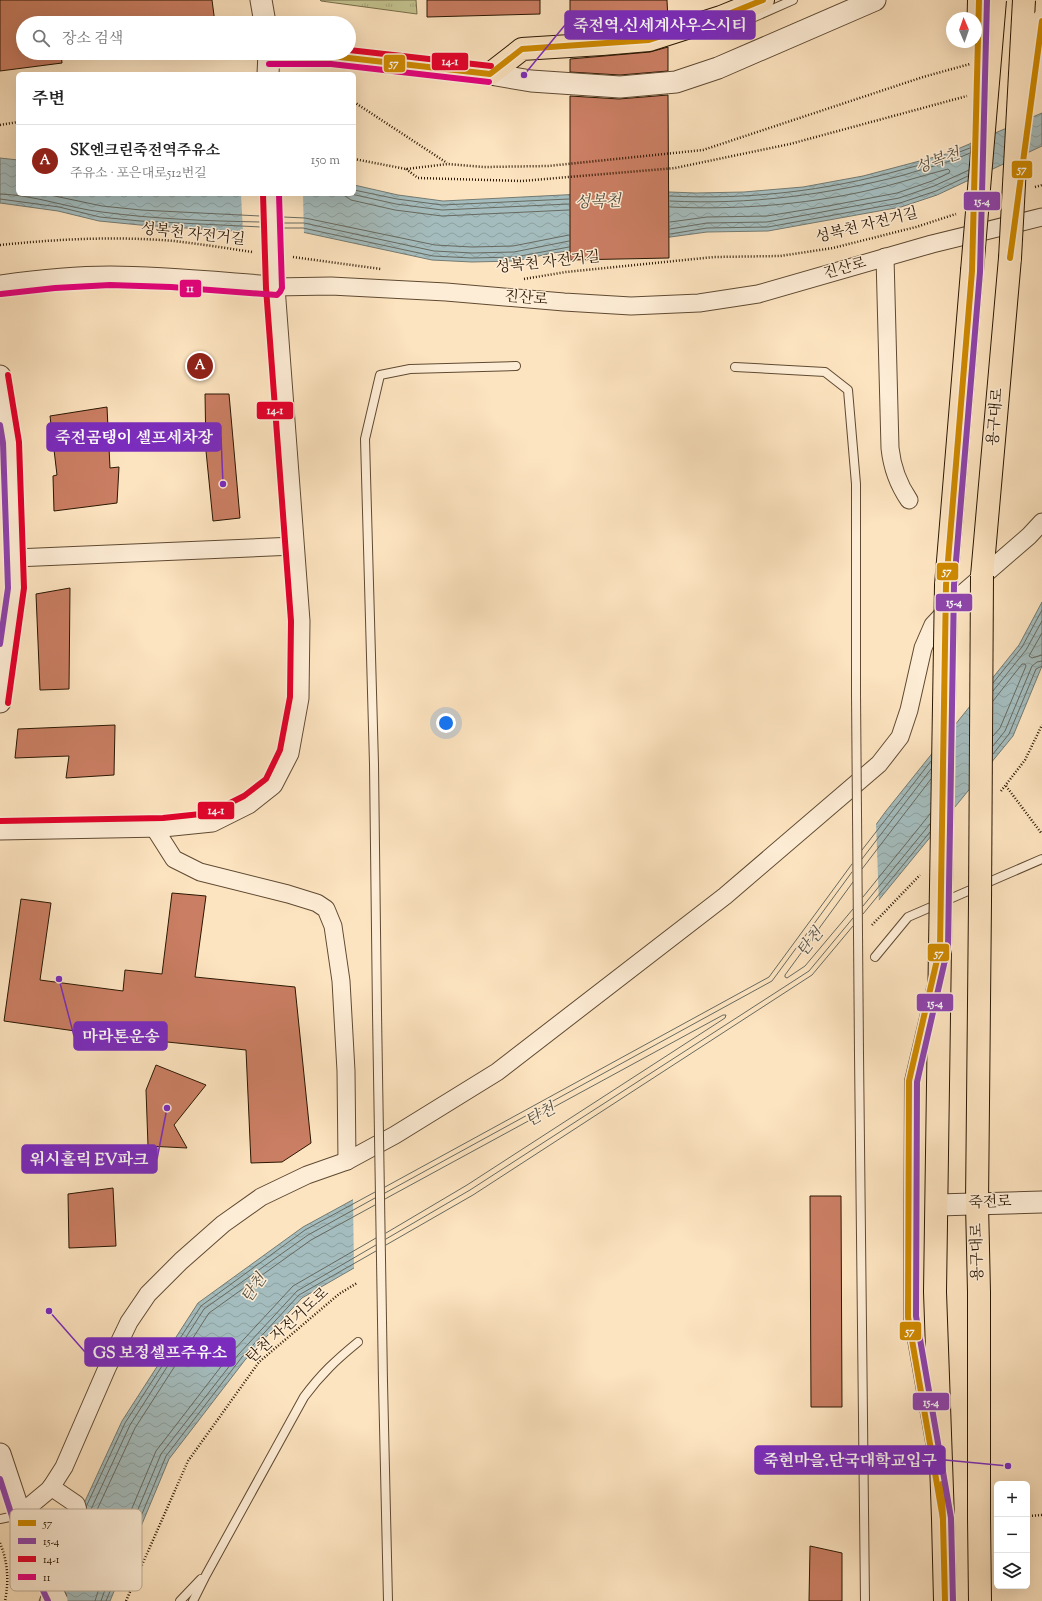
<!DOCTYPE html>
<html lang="ko">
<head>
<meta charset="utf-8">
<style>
	body { margin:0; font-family:"Sorts Mill Goudy","Noto Serif KR",serif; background:#f6f6f6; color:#222 }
	.controls { position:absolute; right:12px; bottom:12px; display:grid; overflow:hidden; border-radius:6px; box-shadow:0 4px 16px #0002 }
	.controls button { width:36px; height:36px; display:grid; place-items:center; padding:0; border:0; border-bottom:1px solid #e0e0e0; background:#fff; color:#222; font:20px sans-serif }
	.compass { position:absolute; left:946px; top:12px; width:36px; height:36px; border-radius:50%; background:#fff; box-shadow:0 4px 16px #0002; rotate:358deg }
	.you { position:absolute; left:446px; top:723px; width:14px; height:14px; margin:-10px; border:3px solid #fff; border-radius:50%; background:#1a73e8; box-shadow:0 0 0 6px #1a73e833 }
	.badge { display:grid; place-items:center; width:26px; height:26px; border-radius:50%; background:#8f2418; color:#fff; font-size:13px; font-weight:700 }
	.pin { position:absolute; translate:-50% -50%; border:2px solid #fff; box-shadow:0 1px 4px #0006 }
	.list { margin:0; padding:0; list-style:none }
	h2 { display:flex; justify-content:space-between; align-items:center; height:52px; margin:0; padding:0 16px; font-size:17px }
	h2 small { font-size:13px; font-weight:400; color:#767676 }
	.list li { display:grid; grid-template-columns:26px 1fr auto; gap:12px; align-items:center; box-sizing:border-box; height:72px; padding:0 16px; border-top:1px solid #e0e0e0 }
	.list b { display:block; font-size:15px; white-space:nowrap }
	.list p { margin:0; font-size:13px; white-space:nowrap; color:#767676 }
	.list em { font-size:13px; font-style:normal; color:#767676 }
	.icon { flex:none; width:22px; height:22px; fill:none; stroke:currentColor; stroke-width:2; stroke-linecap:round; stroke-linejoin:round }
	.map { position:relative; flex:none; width:1042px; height:1601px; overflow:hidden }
	.search { position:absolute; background:#fff; box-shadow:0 4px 16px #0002; left:16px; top:16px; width:340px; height:44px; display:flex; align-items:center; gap:10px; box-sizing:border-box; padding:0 14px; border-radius:22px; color:#767676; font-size:15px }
	.panel { position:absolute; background:#fff; box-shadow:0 4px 16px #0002; left:16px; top:72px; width:340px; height:124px; border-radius:6px }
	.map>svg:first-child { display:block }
	.park { fill:url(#park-tufts); stroke:#766d49 }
	.water { fill:url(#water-waves); stroke:#737a72 }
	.pier { fill:#fde4c0 }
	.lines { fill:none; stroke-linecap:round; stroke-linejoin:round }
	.shore { stroke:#676a60; stroke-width:1 }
	.building { fill:#ca7e63; stroke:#2a1702 }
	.service-casing { stroke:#5f4a32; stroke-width:10 }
	.minor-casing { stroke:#5f4a32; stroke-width:19 }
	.tertiary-casing { stroke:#5f4a32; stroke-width:23 }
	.primary-casing { stroke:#2a1702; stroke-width:24 }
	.path { stroke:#2a1702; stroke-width:2.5; stroke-dasharray:1 2; stroke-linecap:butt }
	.service { stroke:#feedd6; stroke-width:8 }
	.minor { stroke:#feedd6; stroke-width:17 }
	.tertiary { stroke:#feedd6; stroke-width:21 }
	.primary { stroke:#fde4c0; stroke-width:22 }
	.service-bridge-casing { stroke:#5f4a32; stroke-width:10; stroke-linecap:butt }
	.tertiary-bridge-casing { stroke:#5f4a32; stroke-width:23; stroke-linecap:butt }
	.primary-bridge-casing { stroke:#2a1702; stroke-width:24; stroke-linecap:butt }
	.service-bridge { stroke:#feedd6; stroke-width:8 }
	.tertiary-bridge { stroke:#feedd6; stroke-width:21 }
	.primary-bridge { stroke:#fde4c0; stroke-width:22 }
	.bus-1-casing { stroke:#feedd6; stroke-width:9 }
	.bus-2-casing { stroke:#feedd6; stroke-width:9 }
	.bus-3-casing { stroke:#feedd6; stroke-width:9 }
	.bus-4-casing { stroke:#feedd6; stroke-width:9 }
	.bus-1 { stroke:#ce8900; stroke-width:6 }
	.bus-2 { stroke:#8e44ad; stroke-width:6 }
	.bus-3 { stroke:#e4002b; stroke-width:6 }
	.bus-4 { stroke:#e5007d; stroke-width:6 }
	.labels { text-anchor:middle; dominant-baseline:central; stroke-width:3; stroke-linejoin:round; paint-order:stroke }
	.street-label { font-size:15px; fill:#2a1702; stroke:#feedd6 }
	.water-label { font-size:16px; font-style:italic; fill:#555143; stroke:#feedd6 }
	.key { fill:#feedd6; stroke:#bead96; stroke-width:1 }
	.key-label { font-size:11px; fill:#2a1702 }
	.leader { fill:none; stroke:#7b2cbf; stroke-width:1.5 }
	.callout-dot { fill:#7b2cbf; stroke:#feedd6; stroke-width:1.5 }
	.callout { fill:#7b2cbf; stroke:#7b2cbf; stroke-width:1.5 }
	.callout-label { font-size:16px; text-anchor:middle; font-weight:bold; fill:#fff }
	.line-badge { stroke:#feedd6; stroke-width:1.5 }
	.badge-label { font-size:11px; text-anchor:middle; font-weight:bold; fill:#fff }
</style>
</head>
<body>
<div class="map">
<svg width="1042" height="1601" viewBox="0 0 1042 1601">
	<defs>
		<pattern id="park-tufts" width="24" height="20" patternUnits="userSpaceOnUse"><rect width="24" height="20" fill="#c3c390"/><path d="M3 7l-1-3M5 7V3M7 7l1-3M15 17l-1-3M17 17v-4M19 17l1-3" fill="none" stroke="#a8a77b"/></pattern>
		<pattern id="water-waves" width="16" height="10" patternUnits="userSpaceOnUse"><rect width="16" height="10" fill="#a4bcbd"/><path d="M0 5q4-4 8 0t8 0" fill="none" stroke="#8da1a1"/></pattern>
	</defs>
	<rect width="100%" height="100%" fill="#fde4c0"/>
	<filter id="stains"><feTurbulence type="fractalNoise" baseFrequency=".005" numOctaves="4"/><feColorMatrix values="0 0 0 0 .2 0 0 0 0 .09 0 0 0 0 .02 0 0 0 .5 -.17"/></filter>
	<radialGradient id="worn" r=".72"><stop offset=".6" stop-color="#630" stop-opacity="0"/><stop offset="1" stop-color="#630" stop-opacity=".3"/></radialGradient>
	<!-- park -->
	<polygon class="park" points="320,0 416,0 417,14 321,1"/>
	<!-- water -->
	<g class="water">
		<polygon points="1042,113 1042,146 937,195 901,207 768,231 707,232 553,253 515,261 472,262 432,260 302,232 231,231 140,225 99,221 58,211 0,203 0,158 18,160 18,194 354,194 354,185 398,195 443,201 642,191 696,193 744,192 803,187 863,176 946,154"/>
		<polygon points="1042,602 1042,666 1013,736 815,978 475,1198 302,1298 245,1360 169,1459 110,1601 39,1601 122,1421 198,1303 303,1227 767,974 886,811 1019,645"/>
	</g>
	<!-- pier -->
	<g class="pier">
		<polygon points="241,194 303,194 304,235 243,233"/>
		<polygon points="876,822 879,904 816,979 476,1200 354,1271 353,1197 766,972"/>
	</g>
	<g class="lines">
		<!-- shore -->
		<g class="shore">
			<polyline points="354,190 397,199 442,205 569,199"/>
			<path d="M0,194C35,195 68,208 102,212C154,219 208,221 260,222"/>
			<polyline points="45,194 102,206 141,210 260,216"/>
			<polyline points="342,194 351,200 395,210 442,216 569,210"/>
			<polyline points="351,194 396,204 442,210 569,204"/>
			<path d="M670,196C748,200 826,191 901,170C925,164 948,157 970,148"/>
			<polyline points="0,199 59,207 100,217 140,221 261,227"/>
			<path d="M670,201C749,205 827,195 904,175C926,168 948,163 970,153"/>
			<path d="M670,207C735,210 802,205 866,191C893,185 921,176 948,169L950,171L949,173L932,181L897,193L828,206L767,216L707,217L670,222"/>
			<polyline points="283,217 305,218 435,245 472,247 513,246 569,235"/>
			<polyline points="283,223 304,223 434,251 472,253 514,252 569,241"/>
			<polyline points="284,228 303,228 433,256 472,258 515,257 569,247"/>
			<polyline points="670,229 707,223 767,222 899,198 934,186 969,170"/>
			<polyline points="670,234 707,228 768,227 900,203 936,191 968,176"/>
			<polyline points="1042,633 1029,656 1032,658 1042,655"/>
			<polyline points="993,683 1022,647 1042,610"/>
			<polyline points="993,691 1026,650 1042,621"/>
			<polyline points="993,736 1000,728 1026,666 1025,664 1022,664 993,701"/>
			<polyline points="993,746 1005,731 1032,666 1037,662 1042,661"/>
			<polyline points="993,754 1009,734 1036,669 1042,666"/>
			<polyline points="862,850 931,761"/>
			<polyline points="862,859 931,769"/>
			<polyline points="862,869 931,779"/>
			<polyline points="853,882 785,975 785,977 787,978 805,966 853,909"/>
			<polyline points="863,897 930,814"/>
			<polyline points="863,906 930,824"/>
			<polyline points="863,914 930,832"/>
			<polyline points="385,1187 769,977 852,864"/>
			<polyline points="385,1193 772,981 852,872"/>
			<polyline points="385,1199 723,1015 726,1015 725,1018 467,1185 386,1233"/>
			<polyline points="386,1239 470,1190 809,971 853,918"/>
			<polyline points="386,1245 473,1195 812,975 853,926"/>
			<polyline points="86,1507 125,1423 201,1306 305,1230 375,1192"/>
			<polyline points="87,1518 130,1425 204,1309 308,1235 375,1198"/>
			<polyline points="83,1540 135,1428 209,1313 311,1240 375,1205"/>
			<polyline points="95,1601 101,1582 156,1451 233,1351 293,1286 376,1238"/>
			<polyline points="101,1601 107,1584 161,1454 238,1355 297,1291 376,1245"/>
			<polyline points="106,1601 166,1456 242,1357 299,1295 376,1251"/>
		</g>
	</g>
	<!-- building -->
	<g class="building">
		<polygon points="0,0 212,0 215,23 23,23 23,53 61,53 62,63 0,71"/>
		<polygon points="427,0 540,0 540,14 427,17"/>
		<polygon points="570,0 667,0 668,21 647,28 570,33"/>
		<polygon points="668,47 668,71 620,75 570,72 570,59 650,52"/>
		<polygon points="668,95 669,258 570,260 570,96 619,99"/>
		<polygon points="205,394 229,394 240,518 213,521 206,451"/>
		<polygon points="107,407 110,468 119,467 117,503 54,511 53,476 57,475 50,416"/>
		<polygon points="70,588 69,689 40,690 36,594"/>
		<polygon points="115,725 114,775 66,778 69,756 15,758 18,729"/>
		<polygon points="172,893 206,896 195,977 295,987 311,1143 282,1162 251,1163 246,1050 118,1037 4,1021 21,899 51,903 40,980 123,991 125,970 162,974"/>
		<polygon points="156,1065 206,1085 174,1125 187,1148 148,1146 146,1090"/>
		<polygon points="113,1188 116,1246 69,1248 68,1194"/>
		<polygon points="810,1196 841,1196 842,1407 811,1407"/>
		<polygon points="810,1546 842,1553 842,1601 809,1601"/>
	</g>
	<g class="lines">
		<defs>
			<g id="service">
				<polyline points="750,19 793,0"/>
				<polyline points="735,367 825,372 848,390 856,484 856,694"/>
				<polyline points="875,957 908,917 1042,859"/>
				<polyline points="931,988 909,1081 908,1317 931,1448"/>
				<polyline points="377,1013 374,764 365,439 380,375 410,369 516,366"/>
				<polyline points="859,1054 865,1601"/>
				<polyline points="383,1382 388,1601"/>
				<polyline points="0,1519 19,1515"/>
				<polyline points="180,1601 201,1579"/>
				<path d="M193,1601L206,1575L304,1397C321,1374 336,1360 358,1342"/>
			</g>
			<g id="minor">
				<path d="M885,257L890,448C892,467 898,484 909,500"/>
				<polyline points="274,287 331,286 446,292 564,302 631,306 699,303 758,294 932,244 1042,217"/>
				<polyline points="15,558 294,546"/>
				<polyline points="153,826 174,859 200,872 288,894 317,903 326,909 333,926 341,981 346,1071 347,1161"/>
				<polyline points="20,1514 50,1489 64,1467 107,1368 129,1322 148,1294 181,1261 223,1224 261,1197 307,1175 347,1161 395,1135 497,1072 725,896 879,764 900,737 909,710 923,648 933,625 962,594 1029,536 1042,522"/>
				<path d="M49,1600C58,1579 86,1525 76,1504L51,1487"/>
			</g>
			<g id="tertiary">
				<polyline points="261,0 265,23"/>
				<polyline points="269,56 331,56 490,74 531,81 620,87 676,82 718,68 875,0"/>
				<polyline points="268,74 269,53"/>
				<path d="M0,286C36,281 73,277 110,277C164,277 220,283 274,287"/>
				<polyline points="0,376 11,442 16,588 0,702"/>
				<polyline points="0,829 163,826 212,821 248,803 272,784 288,753 298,698 299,621 274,287 271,194"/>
				<polyline points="937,1205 1042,1202"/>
				<polyline points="0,1454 29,1541"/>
			</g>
			<g id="primary">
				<polyline points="490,74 522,49 602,44 649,40 721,17 763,0"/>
				<polyline points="982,576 1010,258"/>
				<polyline points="946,585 972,271"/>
				<polyline points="980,902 977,1204 979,1292 979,1518 980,1601"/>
				<polyline points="940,947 935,1292 943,1519 945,1601"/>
			</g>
		</defs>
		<!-- service casing -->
		<use href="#service" class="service-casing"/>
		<!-- minor casing -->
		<use href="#minor" class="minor-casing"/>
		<!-- tertiary casing -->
		<use href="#tertiary" class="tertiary-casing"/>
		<!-- primary casing -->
		<use href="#primary" class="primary-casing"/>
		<!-- path -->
		<g class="path">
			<polyline points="354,102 447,163"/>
			<polyline points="0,125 18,122"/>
			<polyline points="354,159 406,169 448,164 484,167 548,166 703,150 923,77 970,64"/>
			<polyline points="406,169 418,178 522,181 675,168 790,144 967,96"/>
			<polyline points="1035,187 1042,185"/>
			<path d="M0,245C58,239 116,236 174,241C200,244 226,248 252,252"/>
			<polyline points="293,257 381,269"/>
			<polyline points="524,279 566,272 714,257 780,256 833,248 916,227 956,214"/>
			<polyline points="1006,786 1042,834"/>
			<polyline points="1001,791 1025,760 1042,725"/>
			<polyline points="872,925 920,875"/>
			<polyline points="1029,1516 1042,1515"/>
			<path d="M0,1543C8,1562 9,1581 5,1601"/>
			<polyline points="126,1601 188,1461 259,1362 339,1294 357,1283"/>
		</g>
		<!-- service -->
		<use href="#service" class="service"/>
		<!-- minor -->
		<use href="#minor" class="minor"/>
		<!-- tertiary -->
		<use href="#tertiary" class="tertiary"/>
		<!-- primary -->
		<use href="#primary" class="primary"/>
		<defs>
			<g id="service-bridge">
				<polyline points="856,694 859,1054"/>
				<polyline points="377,1013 383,1382"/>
			</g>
			<polyline id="tertiary-bridge" points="29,1541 57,1601"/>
			<g id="primary-bridge">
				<polyline points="978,40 979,0"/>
				<polyline points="1032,92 1042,21"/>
				<polyline points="1010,258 1024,0"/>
				<polyline points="972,271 995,0"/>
				<polyline points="980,902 982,576"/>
				<polyline points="940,947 946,585"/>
			</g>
		</defs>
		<!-- service-bridge casing -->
		<use href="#service-bridge" class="service-bridge-casing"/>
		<!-- tertiary-bridge casing -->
		<use href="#tertiary-bridge" class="tertiary-bridge-casing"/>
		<!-- primary-bridge casing -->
		<use href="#primary-bridge" class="primary-bridge-casing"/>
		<!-- service-bridge -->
		<use href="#service-bridge" class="service-bridge"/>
		<!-- tertiary-bridge -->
		<use href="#tertiary-bridge" class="tertiary-bridge"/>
		<!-- primary-bridge -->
		<use href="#primary-bridge" class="primary-bridge"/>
		<defs>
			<g id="bus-1">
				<polyline points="269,53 269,56 331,56 490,74 522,49 649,40 721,17 763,0"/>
				<polyline points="1010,258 1042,21"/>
				<polyline points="942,1484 945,1601"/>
				<polyline points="943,1519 908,1317 909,1081 940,947 946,585 972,271 979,0"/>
			</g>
			<g id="bus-2">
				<polyline points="0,425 3,443 8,588 0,644"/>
				<polyline points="0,1479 21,1544 48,1601"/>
				<polyline points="953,1601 951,1518 916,1316 917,1082 948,947 954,585 980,272 987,0"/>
			</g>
			<g id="bus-3">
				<polyline points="349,50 491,66"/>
				<polyline points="8,375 19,442 24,588 8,703"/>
				<polyline points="0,821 163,818 210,813 244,796 266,779 280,750 290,697 291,621 266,288 263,194"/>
			</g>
			<g id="bus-4">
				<polyline points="269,64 331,64 489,82"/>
				<polyline points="1,294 55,288 110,285 171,287 277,295 280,292 282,288 279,194"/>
			</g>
		</defs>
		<!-- bus-1 casing -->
		<use href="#bus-1" class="bus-1-casing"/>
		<!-- bus-2 casing -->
		<use href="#bus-2" class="bus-2-casing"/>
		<!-- bus-3 casing -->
		<use href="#bus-3" class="bus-3-casing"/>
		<!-- bus-4 casing -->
		<use href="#bus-4" class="bus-4-casing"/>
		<!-- bus-1 -->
		<use href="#bus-1" class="bus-1"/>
		<!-- bus-2 -->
		<use href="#bus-2" class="bus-2"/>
		<!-- bus-3 -->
		<use href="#bus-3" class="bus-3"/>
		<!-- bus-4 -->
		<use href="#bus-4" class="bus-4"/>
	</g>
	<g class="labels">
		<!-- street labels -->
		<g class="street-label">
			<text transform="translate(867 226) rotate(-14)">성복천 자전거길</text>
			<text transform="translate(193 235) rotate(6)">성복천 자전거길</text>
			<text transform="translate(548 263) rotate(-6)">성복천 자전거길</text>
			<text transform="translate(845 269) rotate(-16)">진산로</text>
			<text transform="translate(526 299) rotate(5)">진산로</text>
			<text transform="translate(996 417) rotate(-85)">용구대로</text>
			<text transform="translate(990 1203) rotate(-2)">죽전로</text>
			<text transform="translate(978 1252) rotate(-91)">용구대로</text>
			<text transform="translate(288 1326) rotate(-42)">탄천 자전거도로</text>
		</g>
		<!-- water labels -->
		<g class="water-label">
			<text transform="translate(938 162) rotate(-20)">성복천</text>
			<text transform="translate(598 203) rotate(-2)">성복천</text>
			<text transform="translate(811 943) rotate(-51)">탄천</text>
			<text transform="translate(541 1116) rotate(-29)">탄천</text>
			<text transform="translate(255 1289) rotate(-55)">탄천</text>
		</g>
	</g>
	<!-- legend -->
	<rect x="10" y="1509" width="132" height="82" rx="6" class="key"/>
	<rect x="18" y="1520" width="18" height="6" fill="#ce8900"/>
	<rect x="18" y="1538" width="18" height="6" fill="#8e44ad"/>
	<rect x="18" y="1556" width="18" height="6" fill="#e4002b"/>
	<rect x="18" y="1574" width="18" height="6" fill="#e5007d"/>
	<g class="key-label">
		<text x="43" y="1527">57</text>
		<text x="43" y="1545">15-4</text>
		<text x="43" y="1563">14-1</text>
		<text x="43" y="1581">11</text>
	</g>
	<!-- callouts -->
	<path class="leader" d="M524 75L565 25M223 484L221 437M59 979L74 1036M167 1108L157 1159M49 1311L85 1352M1008 1466L945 1460"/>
	<g class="callout-dot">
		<circle cx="524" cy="75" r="4"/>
		<circle cx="223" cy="484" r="4"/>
		<circle cx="59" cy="979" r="4"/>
		<circle cx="167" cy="1108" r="4"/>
		<circle cx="49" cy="1311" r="4"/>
		<circle cx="1008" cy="1466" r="4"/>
	</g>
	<g class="callout">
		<rect x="565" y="11" width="190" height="28" rx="4"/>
		<rect x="47" y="423" width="174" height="28" rx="4"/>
		<rect x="74" y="1022" width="93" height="28" rx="4"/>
		<rect x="22" y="1145" width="135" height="28" rx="4"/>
		<rect x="85" y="1338" width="150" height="28" rx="4"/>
		<rect x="755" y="1446" width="190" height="28" rx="4"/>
	</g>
	<g class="callout-label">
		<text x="660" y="31">죽전역.신세계사우스시티</text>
		<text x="134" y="443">죽전곰탱이 셀프세차장</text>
		<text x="121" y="1042">마라톤운송</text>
		<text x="89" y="1165">워시홀릭 EV파크</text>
		<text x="160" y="1358">GS 보정셀프주유소</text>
		<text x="850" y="1466">죽현마을.단국대학교입구</text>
	</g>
	<g class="line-badge">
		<rect x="431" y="52" width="38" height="19" rx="4" fill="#e4002b"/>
		<rect x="383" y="54" width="23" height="19" rx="4" fill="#ce8900"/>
		<rect x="1011" y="160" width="22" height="19" rx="4" fill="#ce8900"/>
		<rect x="963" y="191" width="38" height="20" rx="4" fill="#8e44ad"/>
		<rect x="179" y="279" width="23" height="19" rx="4" fill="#e5007d"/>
		<rect x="256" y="401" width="38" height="19" rx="4" fill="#e4002b"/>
		<rect x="936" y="562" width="23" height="19" rx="4" fill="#ce8900"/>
		<rect x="935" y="593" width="38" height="19" rx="4" fill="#8e44ad"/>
		<rect x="197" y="801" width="38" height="19" rx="4" fill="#e4002b"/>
		<rect x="927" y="943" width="23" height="19" rx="4" fill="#ce8900"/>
		<rect x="916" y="993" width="38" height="19" rx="4" fill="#8e44ad"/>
		<rect x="899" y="1321" width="23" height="20" rx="4" fill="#ce8900"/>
		<rect x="912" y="1392" width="38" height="19" rx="4" fill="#8e44ad"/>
	</g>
	<g class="badge-label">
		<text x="450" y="65">14-1</text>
		<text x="394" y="67">57</text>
		<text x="1022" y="173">57</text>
		<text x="982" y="205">15-4</text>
		<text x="190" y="292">11</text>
		<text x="275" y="414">14-1</text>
		<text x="947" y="575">57</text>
		<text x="954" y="606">15-4</text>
		<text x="216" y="814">14-1</text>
		<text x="939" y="957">57</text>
		<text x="935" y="1007">15-4</text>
		<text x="910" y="1335">57</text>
		<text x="931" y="1406">15-4</text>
	</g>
	<rect width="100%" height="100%" filter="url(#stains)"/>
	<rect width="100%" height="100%" fill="url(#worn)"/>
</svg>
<div class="controls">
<button>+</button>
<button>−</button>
<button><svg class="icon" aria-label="layers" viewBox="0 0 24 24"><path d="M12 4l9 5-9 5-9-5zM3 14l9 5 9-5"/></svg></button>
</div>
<svg class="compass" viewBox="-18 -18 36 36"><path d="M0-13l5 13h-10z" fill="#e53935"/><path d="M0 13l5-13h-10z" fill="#767676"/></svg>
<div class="you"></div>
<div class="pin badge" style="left:200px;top:366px">A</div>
<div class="search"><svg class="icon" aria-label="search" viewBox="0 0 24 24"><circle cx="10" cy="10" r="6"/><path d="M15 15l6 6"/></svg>장소 검색</div>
<section class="panel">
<h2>주변<small></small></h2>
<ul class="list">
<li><span class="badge">A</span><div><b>SK엔크린죽전역주유소</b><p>주유소 · 포은대로512번길</p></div><em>150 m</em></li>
</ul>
</section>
</div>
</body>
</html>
